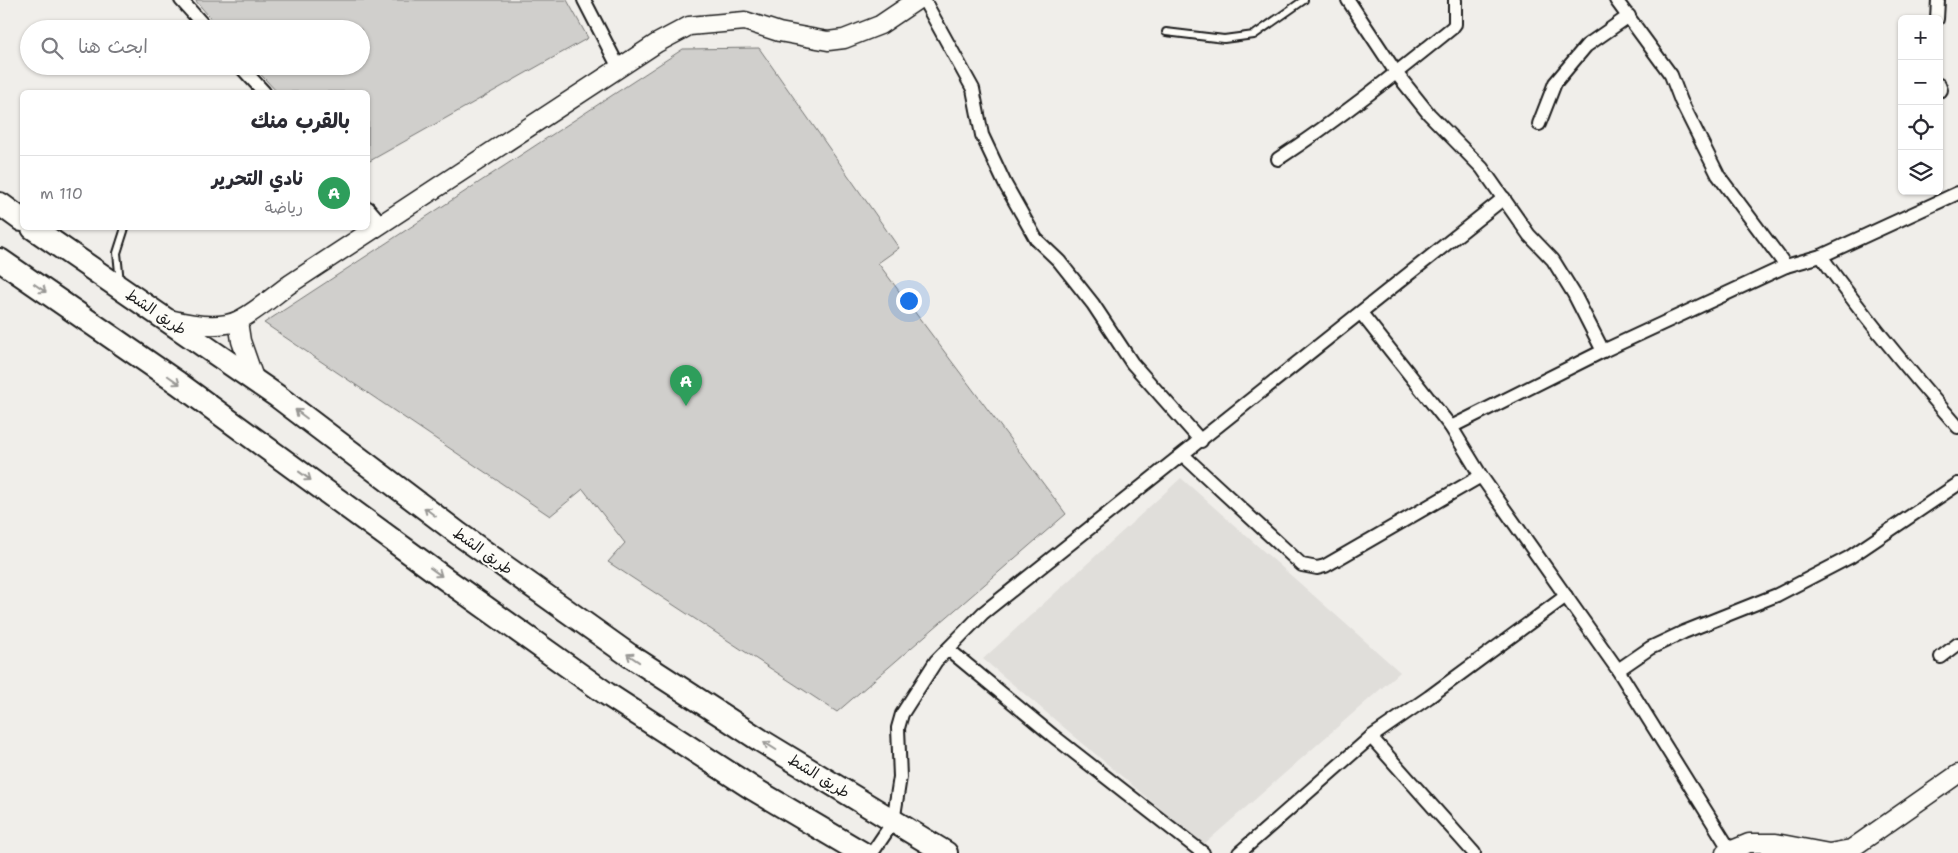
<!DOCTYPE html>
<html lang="ar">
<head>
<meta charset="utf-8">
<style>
	body { margin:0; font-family:"Shantell Sans","Playpen Sans Arabic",sans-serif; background:#f7f7f7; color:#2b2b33; direction:rtl }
	.controls { position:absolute; right:15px; top:15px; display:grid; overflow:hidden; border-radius:8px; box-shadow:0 1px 4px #0004 }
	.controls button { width:45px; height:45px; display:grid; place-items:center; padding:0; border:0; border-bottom:1px solid #e1e1e2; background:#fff; color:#2b2b33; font:25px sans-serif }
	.you { position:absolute; left:908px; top:300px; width:18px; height:18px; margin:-12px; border:4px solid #fff; border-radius:50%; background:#1a73e8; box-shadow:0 0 0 8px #1a73e833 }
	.badge { display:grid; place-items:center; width:32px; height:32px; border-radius:50%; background:#c8321e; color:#fff; font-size:16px; font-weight:700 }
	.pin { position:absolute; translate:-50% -41px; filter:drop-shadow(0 1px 2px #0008) }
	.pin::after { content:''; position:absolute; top:26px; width:18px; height:15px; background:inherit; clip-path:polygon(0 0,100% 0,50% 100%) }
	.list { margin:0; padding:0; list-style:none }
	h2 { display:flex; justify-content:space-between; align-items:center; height:65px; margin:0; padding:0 20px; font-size:21px }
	h2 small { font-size:16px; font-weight:400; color:#7c7c81 }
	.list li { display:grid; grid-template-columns:32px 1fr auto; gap:15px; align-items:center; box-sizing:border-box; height:75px; padding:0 20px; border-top:1px solid #e1e1e2 }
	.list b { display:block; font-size:19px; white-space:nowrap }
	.list p { margin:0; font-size:16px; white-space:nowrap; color:#7c7c81 }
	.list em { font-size:16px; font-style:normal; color:#7c7c81 }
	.icon { flex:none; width:28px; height:28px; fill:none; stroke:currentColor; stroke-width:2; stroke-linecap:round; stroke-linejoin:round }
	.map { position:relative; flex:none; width:1958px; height:853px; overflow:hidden; direction:ltr }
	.search { position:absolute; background:#fff; box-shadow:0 1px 4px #0004; left:20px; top:20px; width:350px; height:55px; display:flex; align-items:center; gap:12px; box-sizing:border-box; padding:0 18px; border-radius:28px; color:#7c7c81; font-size:19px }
	.panel { position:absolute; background:#fff; box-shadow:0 1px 4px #0004; left:20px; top:90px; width:350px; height:140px; border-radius:8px; direction:rtl }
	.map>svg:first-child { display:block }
	.built { fill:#e0deda }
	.green { fill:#d0cfcc; stroke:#767674 }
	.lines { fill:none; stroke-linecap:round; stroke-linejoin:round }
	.lane-casing { stroke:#1c1c1c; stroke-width:10 }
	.street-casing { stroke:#1c1c1c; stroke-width:16 }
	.secondary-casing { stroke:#1c1c1c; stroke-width:21 }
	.highway-casing { stroke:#1c1c1c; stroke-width:26 }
	.lane { stroke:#fdfcf7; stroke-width:6 }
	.street { stroke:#fdfcf7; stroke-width:12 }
	.secondary { stroke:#fdfcf7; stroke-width:18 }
	.highway { stroke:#fdfcf7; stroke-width:22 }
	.oneway { stroke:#989794 }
	.labels { text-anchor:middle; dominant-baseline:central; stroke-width:4; stroke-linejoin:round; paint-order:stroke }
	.street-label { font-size:15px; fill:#1c1c1c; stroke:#fdfcf7 }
</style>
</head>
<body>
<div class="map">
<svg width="1958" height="853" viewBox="0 0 1958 853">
	<rect width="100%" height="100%" fill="#f0eeea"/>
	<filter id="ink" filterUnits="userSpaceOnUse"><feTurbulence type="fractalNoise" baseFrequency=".02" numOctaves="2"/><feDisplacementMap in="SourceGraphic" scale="10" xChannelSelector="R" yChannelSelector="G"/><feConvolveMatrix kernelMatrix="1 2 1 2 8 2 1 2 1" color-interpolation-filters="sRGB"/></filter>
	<g filter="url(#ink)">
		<!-- built -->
		<polygon class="built" points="1181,478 1400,672 1203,845 983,659"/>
		<!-- green -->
		<g class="green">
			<polygon points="195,0 567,0 588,38 368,162 368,92 277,92 253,66 361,66 361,29 220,29"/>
			<polygon points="759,48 899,248 878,263 1066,514 837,712 608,562 625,543 583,489 550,516 264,323 683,49"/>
		</g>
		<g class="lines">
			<defs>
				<g id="lane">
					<polyline points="1166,32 1224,39 1254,35 1304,0"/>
					<polyline points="120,282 117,253 125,228"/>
				</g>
				<g id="street">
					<polyline points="181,0 207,29"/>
					<polyline points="584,0 619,68"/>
					<polyline points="924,0 973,89 982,135 1005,184 1036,239 1059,261 1093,304 1132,363 1201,441"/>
					<polyline points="1348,0 1397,74 1429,114 1482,168 1529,235 1553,260 1574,294 1603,351"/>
					<polyline points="1616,0 1671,75 1681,101 1718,175 1786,266"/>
					<polyline points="1937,19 1938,0"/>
					<polyline points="240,66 264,92"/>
					<polyline points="1939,85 1941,90"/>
					<polyline points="1539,124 1555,83 1586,46 1629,16"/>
					<path d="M1278,159C1339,119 1395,74 1452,28L1455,24V0"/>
					<polyline points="368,208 381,223"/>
					<path d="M1821,256C1863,316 1910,372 1958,427"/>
					<polyline points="1361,313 1451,427 1481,476 1618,670 1730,850"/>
					<polyline points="1451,427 1603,351 1786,266 1821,256 1958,193"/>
					<polyline points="1183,455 1302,565 1317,568 1325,566 1481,476"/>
					<polyline points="948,649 1052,735 1203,853"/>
					<polyline points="1941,657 1958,644"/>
					<polyline points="1618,670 1650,648 1684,632 1777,595 1850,557 1958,484"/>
					<polyline points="1371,737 1474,853"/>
					<polyline points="872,853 893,822 900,777 898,728 902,714 936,661 983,613 1504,198"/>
					<polyline points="1239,853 1371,737 1429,697 1566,596"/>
				</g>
				<g id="secondary">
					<path d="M169,319C189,324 219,330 239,320C254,313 276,294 290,284L619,68L657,43L689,26L745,21L779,32L828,41L844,39L880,25L917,0"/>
					<polyline points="238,321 241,341 255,381"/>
					<polyline points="1725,853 1749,843 1776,843 1829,853 1851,849 1958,774"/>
				</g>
				<g id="highway">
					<polyline points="0,204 22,220"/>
					<polyline points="33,228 277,396 459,534 629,655 760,740 946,853"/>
					<polyline points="0,260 178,383 447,580 607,694 752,788 862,853"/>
				</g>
			</defs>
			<!-- lane casing -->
			<use href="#lane" class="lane-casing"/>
			<!-- street casing -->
			<use href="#street" class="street-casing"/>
			<!-- secondary casing -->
			<use href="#secondary" class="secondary-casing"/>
			<!-- highway casing -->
			<use href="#highway" class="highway-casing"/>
			<!-- lane -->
			<use href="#lane" class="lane"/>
			<!-- street -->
			<use href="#street" class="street"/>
			<!-- secondary -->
			<use href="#secondary" class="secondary"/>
			<!-- highway -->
			<use href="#highway" class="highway"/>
		</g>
		<!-- one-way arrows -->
		<defs><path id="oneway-shaft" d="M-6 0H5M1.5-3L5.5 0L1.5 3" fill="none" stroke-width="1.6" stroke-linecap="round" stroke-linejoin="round" transform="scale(1.25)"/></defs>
		<g class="oneway">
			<use href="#oneway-shaft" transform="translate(40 288) rotate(35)"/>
			<use href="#oneway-shaft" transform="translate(174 380) rotate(35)"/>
			<use href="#oneway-shaft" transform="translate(301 414) rotate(-143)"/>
			<use href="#oneway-shaft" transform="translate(305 476) rotate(36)"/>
			<use href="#oneway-shaft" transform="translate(430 512) rotate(-143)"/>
			<use href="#oneway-shaft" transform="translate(436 572) rotate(36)"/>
			<use href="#oneway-shaft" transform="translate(633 658) rotate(-146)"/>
			<use href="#oneway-shaft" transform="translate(770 746) rotate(-148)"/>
		</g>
	</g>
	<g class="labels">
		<!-- street labels -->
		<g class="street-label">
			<text transform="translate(156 312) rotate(34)">طريق الشط</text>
			<text transform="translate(483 551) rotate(36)">طريق الشط</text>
			<text transform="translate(819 776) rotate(32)">طريق الشط</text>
		</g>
	</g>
</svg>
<div class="controls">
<button>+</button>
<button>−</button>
<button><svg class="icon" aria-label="locate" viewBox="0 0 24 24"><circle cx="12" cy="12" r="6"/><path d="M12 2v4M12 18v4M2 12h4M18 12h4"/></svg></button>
<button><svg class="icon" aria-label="layers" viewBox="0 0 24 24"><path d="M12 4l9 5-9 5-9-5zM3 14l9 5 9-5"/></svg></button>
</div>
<div class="you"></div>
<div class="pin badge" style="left:686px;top:406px;background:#2e9e5b">A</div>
<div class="search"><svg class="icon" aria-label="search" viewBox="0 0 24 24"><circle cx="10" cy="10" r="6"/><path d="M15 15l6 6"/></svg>ابحث هنا</div>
<section class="panel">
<h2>بالقرب منك<small></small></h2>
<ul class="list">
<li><span class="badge" style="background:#2e9e5b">A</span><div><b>نادي التحرير</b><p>رياضة</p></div><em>110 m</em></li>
</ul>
</section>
</div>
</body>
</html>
